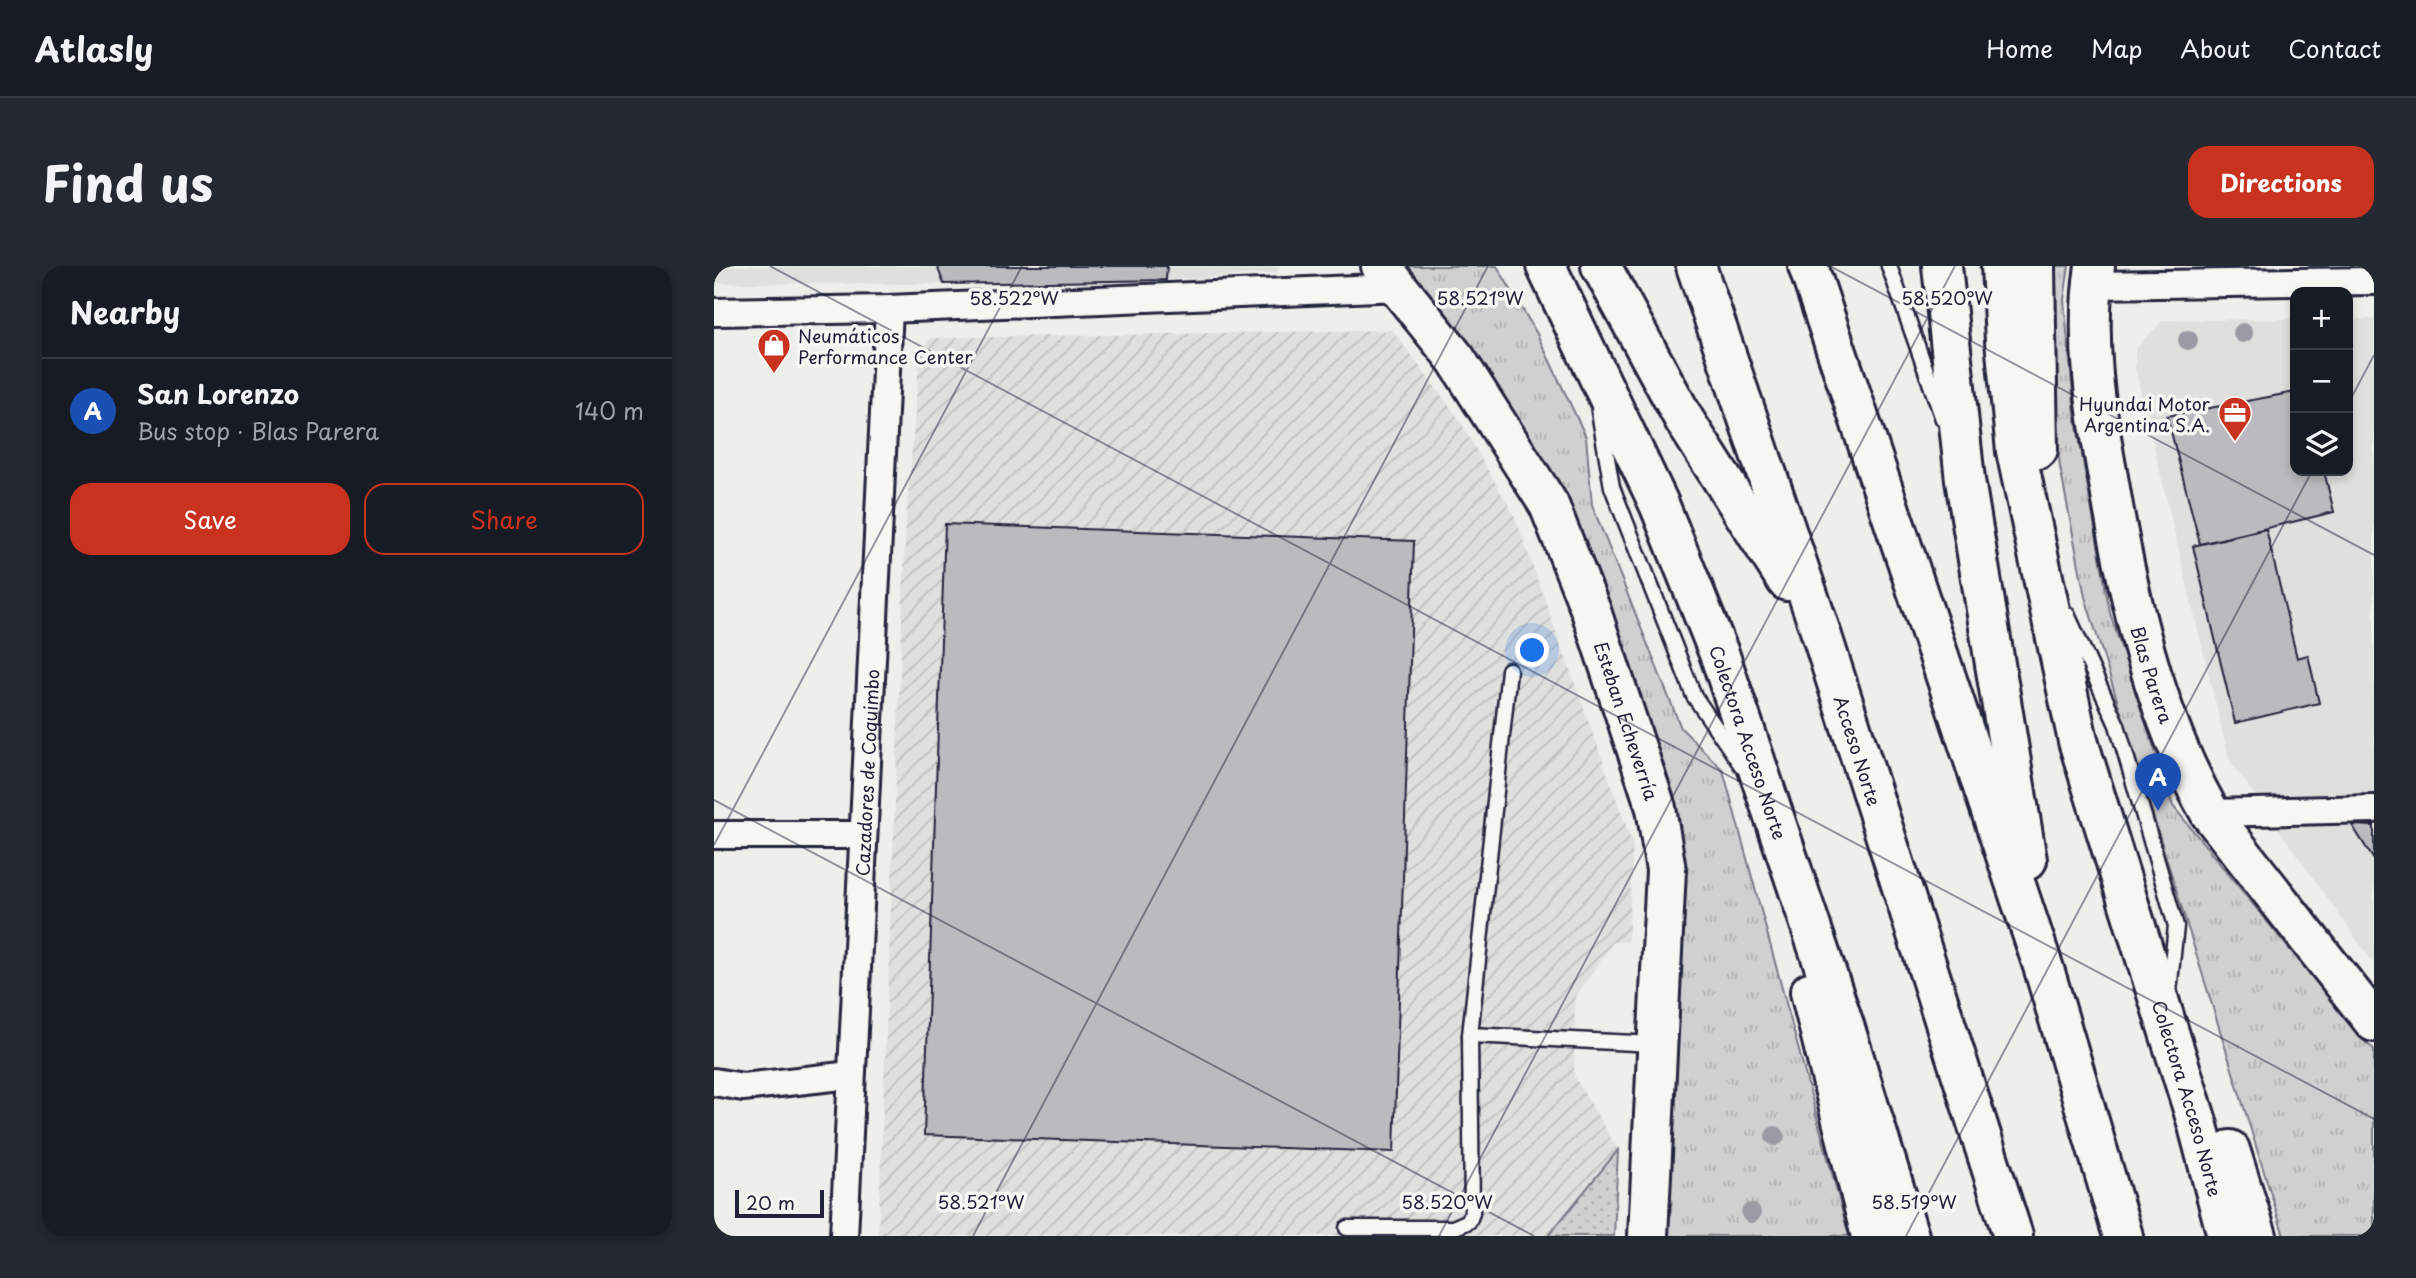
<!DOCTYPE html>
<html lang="en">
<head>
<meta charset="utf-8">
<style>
	body { margin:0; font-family:"Playpen Sans",sans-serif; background:#242831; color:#f1f3f6 }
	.controls { position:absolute; right:21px; top:21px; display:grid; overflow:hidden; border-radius:14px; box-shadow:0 4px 10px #0003 }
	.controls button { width:63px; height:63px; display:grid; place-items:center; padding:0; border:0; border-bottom:2px solid #363941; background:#171b24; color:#f1f3f6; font:35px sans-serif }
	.scale { position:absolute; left:21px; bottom:18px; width:89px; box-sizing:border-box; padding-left:7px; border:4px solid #22223b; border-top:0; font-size:19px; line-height:24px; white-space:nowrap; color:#22223b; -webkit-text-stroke:5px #f6f6f2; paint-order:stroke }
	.you { position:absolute; left:819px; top:385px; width:24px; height:24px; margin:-18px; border:5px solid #fff; border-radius:50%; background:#1a73e8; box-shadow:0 0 0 10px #1a73e833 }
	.badge { display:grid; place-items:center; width:46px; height:46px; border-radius:50%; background:#c8321e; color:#fff; font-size:23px; font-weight:700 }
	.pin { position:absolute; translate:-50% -58px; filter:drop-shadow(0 2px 4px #0008) }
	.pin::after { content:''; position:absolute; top:37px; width:24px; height:21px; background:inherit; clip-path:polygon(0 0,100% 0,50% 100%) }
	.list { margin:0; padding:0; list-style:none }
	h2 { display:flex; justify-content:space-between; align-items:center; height:91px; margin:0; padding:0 28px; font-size:30px }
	h2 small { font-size:23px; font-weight:400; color:#9ea1a6 }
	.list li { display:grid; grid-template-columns:46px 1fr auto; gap:21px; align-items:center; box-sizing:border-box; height:105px; padding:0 28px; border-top:2px solid #363941 }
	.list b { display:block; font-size:26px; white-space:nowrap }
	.list p { margin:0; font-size:23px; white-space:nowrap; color:#9ea1a6 }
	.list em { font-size:23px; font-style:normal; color:#9ea1a6 }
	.actions { display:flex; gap:14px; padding:21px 28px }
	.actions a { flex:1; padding:16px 0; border:2px solid #c8321e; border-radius:21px; text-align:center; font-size:24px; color:#c8321e }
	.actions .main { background:#c8321e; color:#fff }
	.icon { flex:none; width:38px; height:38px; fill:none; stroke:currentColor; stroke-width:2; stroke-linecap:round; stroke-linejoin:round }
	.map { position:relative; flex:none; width:1660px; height:970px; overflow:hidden; border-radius:21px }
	header { display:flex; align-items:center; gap:42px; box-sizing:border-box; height:98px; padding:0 35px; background:#171b24; border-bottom:2px solid #363941 }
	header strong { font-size:33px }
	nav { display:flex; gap:38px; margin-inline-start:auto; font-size:24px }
	.intro { display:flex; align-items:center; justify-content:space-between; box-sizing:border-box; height:168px; padding:0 42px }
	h1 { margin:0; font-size:49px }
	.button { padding:18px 32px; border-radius:21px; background:#c8321e; color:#fff; font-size:24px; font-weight:700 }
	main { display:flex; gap:42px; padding:0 42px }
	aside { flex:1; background:#171b24; border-radius:21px; box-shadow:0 4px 10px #0003 }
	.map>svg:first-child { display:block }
	.built { fill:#dfdfde }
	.industrial { fill:url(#industrial-furrows) }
	.grass { fill:url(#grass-tufts); stroke:#797986; stroke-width:2 }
	.park { fill:url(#park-dots); stroke:#797986; stroke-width:2 }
	.building { fill:#bbbbbf; stroke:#22223b; stroke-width:2 }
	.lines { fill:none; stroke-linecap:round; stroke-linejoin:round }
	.lane-casing { stroke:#22223b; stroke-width:19 }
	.street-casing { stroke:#22223b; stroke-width:32 }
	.secondary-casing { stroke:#22223b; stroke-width:44 }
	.highway-casing { stroke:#22223b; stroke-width:44 }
	.lane { stroke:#f6f6f2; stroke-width:14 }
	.street { stroke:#f6f6f2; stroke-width:26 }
	.secondary { stroke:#f6f6f2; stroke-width:38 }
	.highway { stroke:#f6f6f2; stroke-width:38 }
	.tree { fill:#9a9aa3 }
	.ticks { fill:none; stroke:#22223b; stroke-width:2; stroke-opacity:0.45 }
	.labels { text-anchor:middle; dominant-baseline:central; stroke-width:7; stroke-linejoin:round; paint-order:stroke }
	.poi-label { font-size:18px; fill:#22223b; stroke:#f6f6f2; text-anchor:start }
	.street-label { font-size:18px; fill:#22223b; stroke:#f6f6f2 }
	.ticks-label { font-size:18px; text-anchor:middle; fill:#22223b; stroke:#f6f6f2; stroke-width:7; stroke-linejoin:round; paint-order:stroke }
</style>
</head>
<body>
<header>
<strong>Atlasly</strong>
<nav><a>Home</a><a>Map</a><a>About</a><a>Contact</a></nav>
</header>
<div class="intro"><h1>Find us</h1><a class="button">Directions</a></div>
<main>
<aside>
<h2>Nearby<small></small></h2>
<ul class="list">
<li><span class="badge" style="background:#1a4fb4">A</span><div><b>San Lorenzo</b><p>Bus stop · Blas Parera</p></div><em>140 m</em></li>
</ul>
<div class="actions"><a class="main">Save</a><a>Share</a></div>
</aside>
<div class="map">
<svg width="1660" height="970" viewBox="0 0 1660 970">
	<defs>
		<pattern id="industrial-furrows" width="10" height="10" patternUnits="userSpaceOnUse" patternTransform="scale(1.75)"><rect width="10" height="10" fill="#dfdfde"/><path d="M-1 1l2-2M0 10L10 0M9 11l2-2" fill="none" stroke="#bfbfbf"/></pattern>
		<pattern id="grass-tufts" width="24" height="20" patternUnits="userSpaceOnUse" patternTransform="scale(1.75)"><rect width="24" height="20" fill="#d0d0d1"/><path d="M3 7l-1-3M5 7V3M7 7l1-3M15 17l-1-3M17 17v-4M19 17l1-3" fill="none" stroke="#b2b2b4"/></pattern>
		<pattern id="park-dots" width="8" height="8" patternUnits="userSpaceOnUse" patternTransform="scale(1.75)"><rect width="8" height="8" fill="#d0d0d1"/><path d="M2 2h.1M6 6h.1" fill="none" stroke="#b2b2b4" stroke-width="1.8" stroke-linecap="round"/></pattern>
	</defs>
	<rect width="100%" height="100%" fill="#eeeeeb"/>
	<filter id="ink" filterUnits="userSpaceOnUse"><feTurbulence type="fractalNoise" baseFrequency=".0143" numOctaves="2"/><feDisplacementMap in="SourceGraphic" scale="14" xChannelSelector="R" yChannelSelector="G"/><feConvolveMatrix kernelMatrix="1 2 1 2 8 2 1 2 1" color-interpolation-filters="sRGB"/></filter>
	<g filter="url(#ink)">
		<!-- built -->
		<g class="built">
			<polygon points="0,0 566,0 563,7 452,14 230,18 0,17"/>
			<polygon points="1581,53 1581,205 1634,205 1634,53 1660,53 1660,698 1515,493 1421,102 1421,83 1449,54"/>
		</g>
		<!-- industrial -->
		<polygon class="industrial" points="678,64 743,150 801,251 919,579 914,676 899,676 861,732 860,810 904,884 834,970 164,970 192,254 206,86 217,72"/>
		<!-- grass -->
		<g class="grass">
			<polygon points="689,0 783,0 823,68 872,171 878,239 967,462 1009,504 1135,970 946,970 964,595 848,231"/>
			<polygon points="1337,0 1355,0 1350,34 1361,149 1396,347 1459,540 1652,777 1660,783 1660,970 1570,970 1371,331 1346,201 1331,64"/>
		</g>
		<!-- park -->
		<polygon class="park" points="904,884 900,970 834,970"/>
		<!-- building -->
		<g class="building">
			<polygon points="223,0 453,0 452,14 230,18"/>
			<polygon points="1581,126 1581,205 1610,205 1620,246 1486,278 1453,150"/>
			<polygon points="231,258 700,275 680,886 210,869"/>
			<polygon points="1552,263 1583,392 1594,389 1605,437 1521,457 1479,280"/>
			<polygon points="1638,559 1660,560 1660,594"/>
		</g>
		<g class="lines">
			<defs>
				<g id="lane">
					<polyline points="1175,0 1229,153"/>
					<polyline points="885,146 898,221 980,430 1028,500"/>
					<polyline points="1353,348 1403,459 1462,660 1455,725"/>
					<polyline points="795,404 756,769 941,778"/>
					<polyline points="633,962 739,962 755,955 758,947 756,769"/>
				</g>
				<g id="street">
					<polyline points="1378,19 1660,15"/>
					<polyline points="0,46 175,43 686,21"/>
					<polyline points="1496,547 1660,543"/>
					<polyline points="0,569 148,569"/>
					<polyline points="0,816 29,821 137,809"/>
					<path id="s1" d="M130,970L175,43"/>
				</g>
				<g id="secondary">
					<path id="s2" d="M667,0L742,93L835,239L877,345L942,542L952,604L934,970"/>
					<path id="s3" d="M1381,0C1370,72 1382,147 1395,217C1414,330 1439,446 1496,547L1660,756"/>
				</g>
				<g id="highway">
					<path id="s4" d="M832,0L945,238L1006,390L1130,759L1195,970"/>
					<polyline points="887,0 971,155 1073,315"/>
					<path id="s5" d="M982,0L1107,367L1299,970"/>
					<polyline points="1094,0 1330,703 1409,970"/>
					<polyline points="1228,0 1251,214 1313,594"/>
					<path id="s6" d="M1287,0L1291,75L1302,185L1364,475L1483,856L1513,970"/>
					<polyline points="1321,0 1324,183"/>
					<polyline points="1096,726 1157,970"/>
					<polyline points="1516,884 1543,970"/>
				</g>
			</defs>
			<!-- lane casing -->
			<use href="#lane" class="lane-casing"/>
			<!-- street casing -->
			<use href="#street" class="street-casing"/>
			<!-- secondary casing -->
			<use href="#secondary" class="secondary-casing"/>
			<!-- highway casing -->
			<use href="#highway" class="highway-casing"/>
			<!-- lane -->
			<use href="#lane" class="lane"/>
			<!-- street -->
			<use href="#street" class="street"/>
			<!-- secondary -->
			<use href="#secondary" class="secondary"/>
			<!-- highway -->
			<use href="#highway" class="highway"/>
		</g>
		<!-- trees -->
		<g class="tree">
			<circle cx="1529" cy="67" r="10"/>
			<circle cx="1474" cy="74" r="10"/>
			<circle cx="1061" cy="870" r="10"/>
			<circle cx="1037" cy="947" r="10"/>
		</g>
	</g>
	<!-- ticks -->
	<path class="ticks" d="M56,0L1660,853M1116,0L1660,289M1634,138L1660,89M0,534L820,970M0,579L308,0M259,970L774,0M725,970L1241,0M1192,970L1598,205M1658,970L1660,966"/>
	<!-- icons -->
	<defs>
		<symbol id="shop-pin" viewBox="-11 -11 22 30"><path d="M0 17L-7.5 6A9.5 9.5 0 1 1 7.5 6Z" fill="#c8321e" stroke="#f6f6f2"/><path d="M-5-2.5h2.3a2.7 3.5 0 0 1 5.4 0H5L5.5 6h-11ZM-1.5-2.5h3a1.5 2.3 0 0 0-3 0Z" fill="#fff"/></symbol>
		<symbol id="office-pin" viewBox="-11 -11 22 30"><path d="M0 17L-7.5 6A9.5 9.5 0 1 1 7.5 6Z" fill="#c8321e" stroke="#f6f6f2"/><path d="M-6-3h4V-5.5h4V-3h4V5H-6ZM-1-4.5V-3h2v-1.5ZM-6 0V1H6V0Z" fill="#fff"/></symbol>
	</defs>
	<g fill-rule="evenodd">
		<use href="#shop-pin" x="41" y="60" width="38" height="52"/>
		<use href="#office-pin" x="1502" y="128" width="38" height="52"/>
	</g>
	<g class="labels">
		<!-- poi labels -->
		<g class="poi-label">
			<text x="84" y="69">Neumáticos<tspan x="84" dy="21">Performance Center</tspan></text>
			<text x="1496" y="137" text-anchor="end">Hyundai Motor<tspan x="1496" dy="21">Argentina S.A.</tspan></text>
		</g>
		<!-- street labels -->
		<g class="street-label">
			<text stroke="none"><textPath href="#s3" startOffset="415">Blas Parera</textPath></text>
			<text stroke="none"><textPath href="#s2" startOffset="522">Esteban Echeverría</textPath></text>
			<text stroke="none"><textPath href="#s4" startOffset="518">Colectora Acceso Norte</textPath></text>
			<text stroke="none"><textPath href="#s5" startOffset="511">Acceso Norte</textPath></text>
			<text stroke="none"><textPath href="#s1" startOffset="464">Cazadores de Coquimbo</textPath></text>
			<text stroke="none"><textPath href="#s6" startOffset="856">Colectora Acceso Norte</textPath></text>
		</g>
	</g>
	<g class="ticks-label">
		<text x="300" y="39">58.522°W</text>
		<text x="766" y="39">58.521°W</text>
		<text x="1233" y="39">58.520°W</text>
		<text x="267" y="943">58.521°W</text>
		<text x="733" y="943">58.520°W</text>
		<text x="1200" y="943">58.519°W</text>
	</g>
</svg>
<div class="controls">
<button>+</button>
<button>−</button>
<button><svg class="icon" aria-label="layers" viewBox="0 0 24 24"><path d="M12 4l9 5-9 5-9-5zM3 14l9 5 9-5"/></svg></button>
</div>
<div class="scale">20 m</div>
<div class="you"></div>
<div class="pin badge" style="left:1444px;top:545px;background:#1a4fb4">A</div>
</div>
</main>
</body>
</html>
